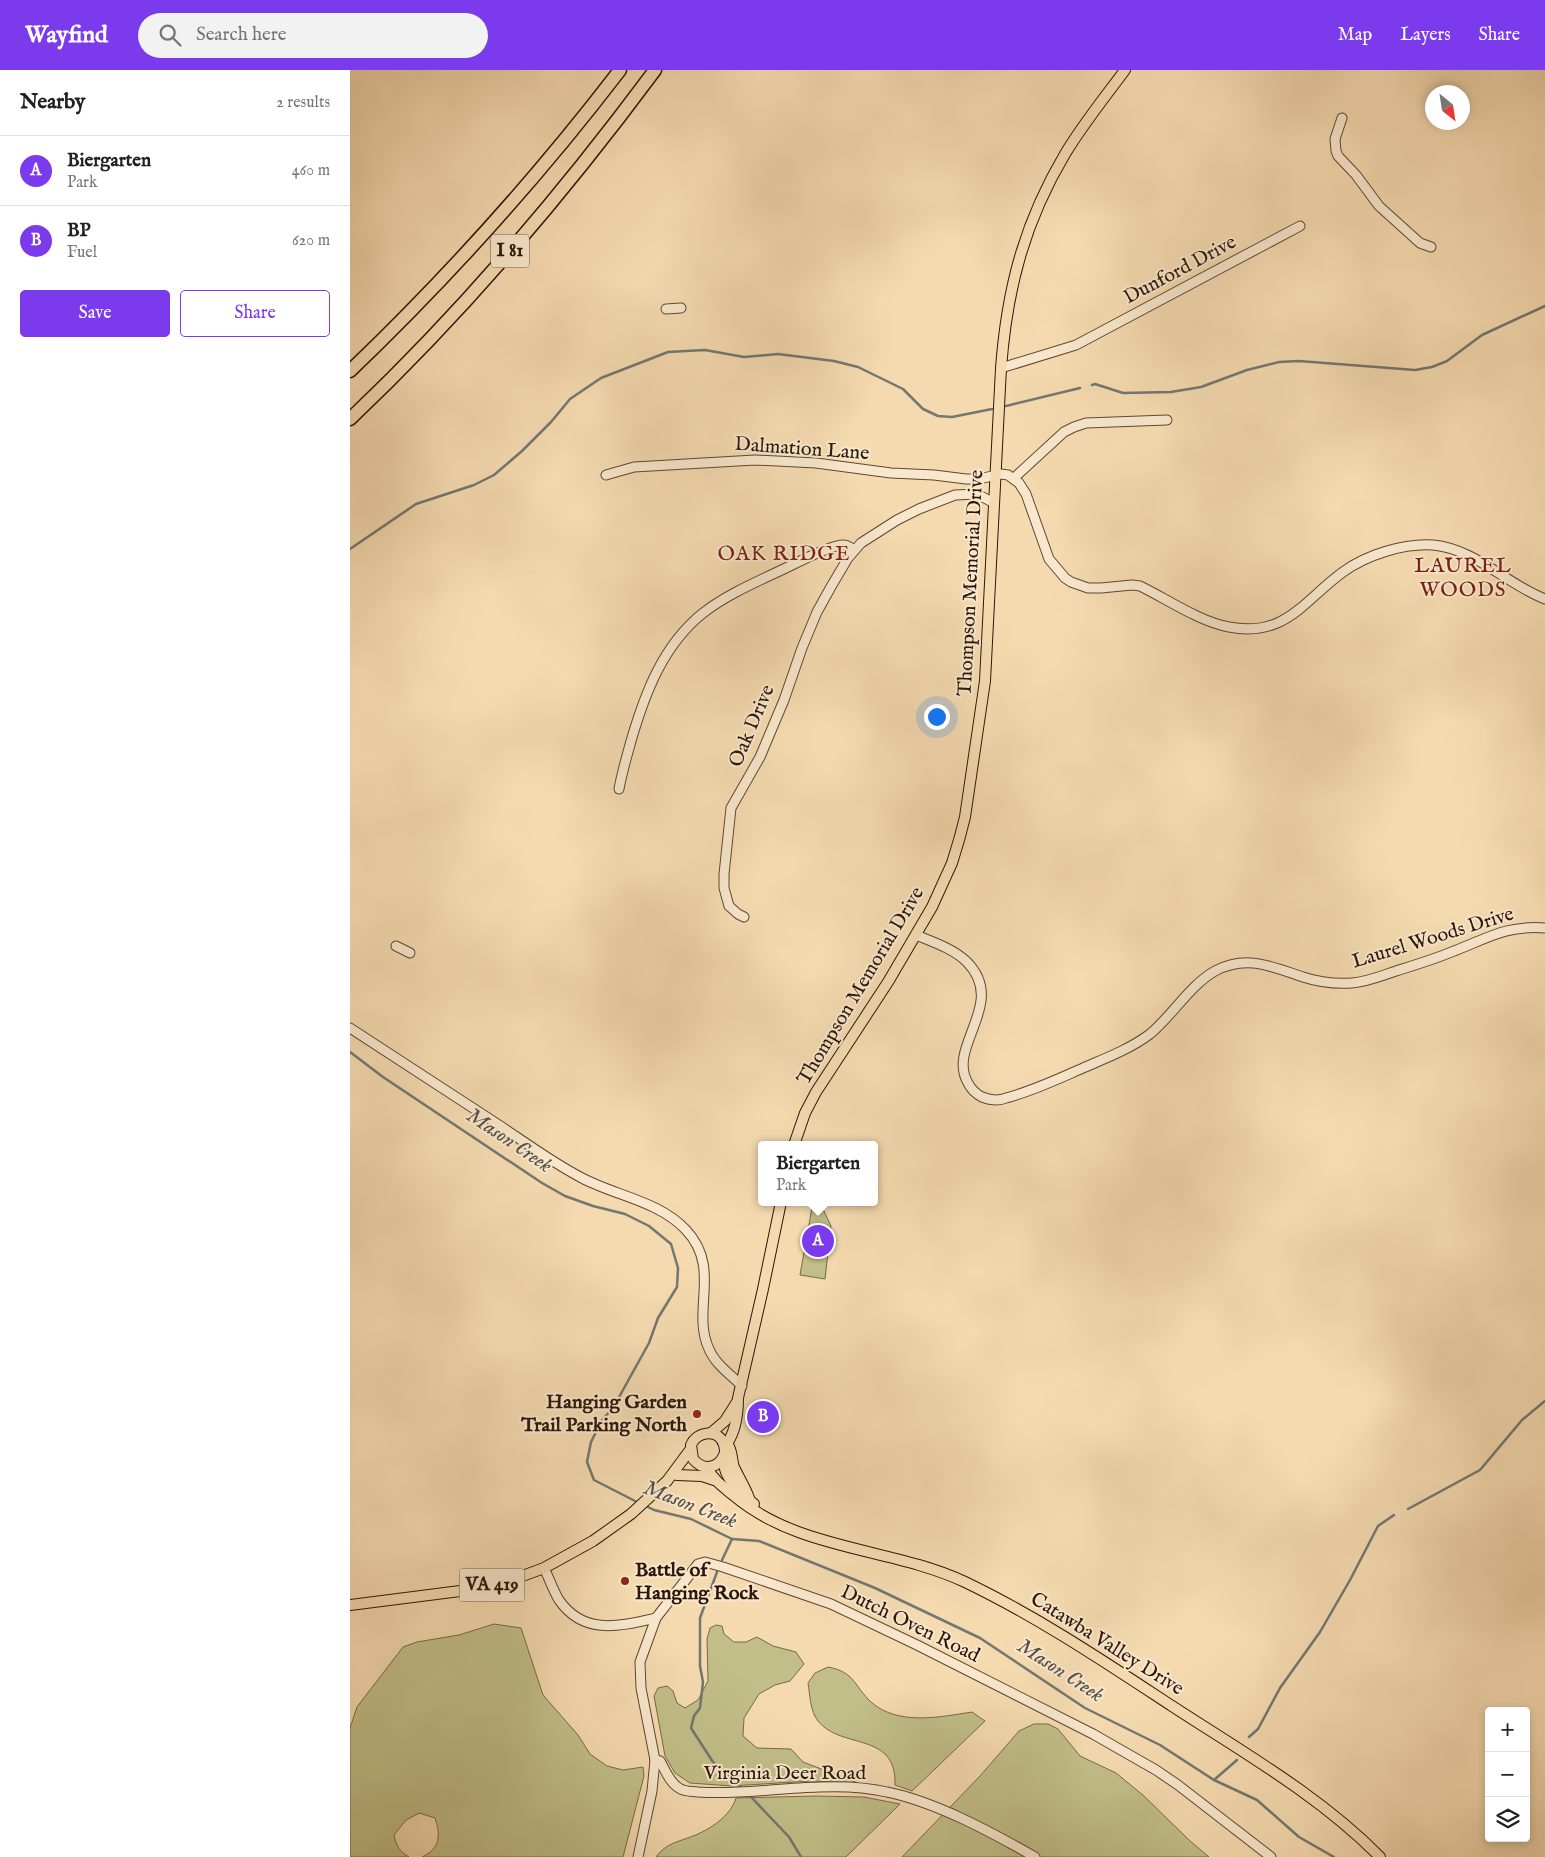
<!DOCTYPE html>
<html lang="en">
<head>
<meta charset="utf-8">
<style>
	body { margin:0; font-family:"IM FELL English",serif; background:#f2f2f2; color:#222 }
	.controls { position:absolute; right:15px; bottom:15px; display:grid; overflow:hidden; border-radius:5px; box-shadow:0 2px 8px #0003 }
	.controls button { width:45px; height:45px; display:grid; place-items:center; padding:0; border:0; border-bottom:1px solid #e0e0e0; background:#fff; color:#222; font:25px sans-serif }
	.compass { position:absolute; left:1075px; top:15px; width:45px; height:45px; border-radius:50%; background:#fff; box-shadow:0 2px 8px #0003; rotate:150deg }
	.you { position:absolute; left:586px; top:646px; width:18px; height:18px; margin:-12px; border:4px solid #fff; border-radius:50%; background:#1a73e8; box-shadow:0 0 0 8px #1a73e833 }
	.badge { display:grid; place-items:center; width:32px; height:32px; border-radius:50%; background:#7c3aed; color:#fff; font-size:16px; font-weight:700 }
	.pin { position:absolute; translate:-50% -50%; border:2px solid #fff; box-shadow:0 1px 5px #0006 }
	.popup { position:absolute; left:408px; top:1071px; width:120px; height:65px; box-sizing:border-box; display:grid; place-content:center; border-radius:5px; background:#fff; filter:drop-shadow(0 1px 4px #0005); font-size:16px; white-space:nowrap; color:#767676 }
	.popup b { font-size:19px; color:#222 }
	.popup::after { content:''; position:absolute; left:50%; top:100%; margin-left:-10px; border:10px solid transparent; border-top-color:#fff }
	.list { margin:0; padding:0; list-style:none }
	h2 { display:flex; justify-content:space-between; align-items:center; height:65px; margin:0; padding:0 20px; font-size:21px }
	h2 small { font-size:16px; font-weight:400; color:#767676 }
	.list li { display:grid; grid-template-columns:32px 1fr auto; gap:15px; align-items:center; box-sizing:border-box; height:70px; padding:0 20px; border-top:1px solid #e0e0e0 }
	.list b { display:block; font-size:19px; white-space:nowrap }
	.list p { margin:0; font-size:16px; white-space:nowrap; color:#767676 }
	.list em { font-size:16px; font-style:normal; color:#767676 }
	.actions { display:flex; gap:10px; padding:15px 20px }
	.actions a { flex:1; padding:11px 0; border:1px solid #7c3aed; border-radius:5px; text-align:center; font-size:18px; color:#7c3aed }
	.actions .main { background:#7c3aed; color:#fff }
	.icon { flex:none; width:28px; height:28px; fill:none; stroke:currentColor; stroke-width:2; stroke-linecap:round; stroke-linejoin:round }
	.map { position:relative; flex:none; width:1195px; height:1787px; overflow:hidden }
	header { display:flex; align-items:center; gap:30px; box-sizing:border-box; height:70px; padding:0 25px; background:#7c3aed; color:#fff }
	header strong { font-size:24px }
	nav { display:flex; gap:28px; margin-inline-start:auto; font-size:18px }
	.search { width:350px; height:45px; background:#f2f2f2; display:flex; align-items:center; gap:12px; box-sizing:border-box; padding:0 18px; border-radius:28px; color:#767676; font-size:19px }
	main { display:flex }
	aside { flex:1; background:#fff }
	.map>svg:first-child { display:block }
	.green { fill:#c1be87; stroke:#766a48 }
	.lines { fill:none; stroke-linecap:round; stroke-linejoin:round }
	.stream { stroke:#727771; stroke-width:2.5 }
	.minor-casing { stroke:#5e4733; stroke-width:11 }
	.major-casing { stroke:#2c1609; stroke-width:12 }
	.highway-casing { stroke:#2c1609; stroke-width:15 }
	.minor { stroke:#f8e7cc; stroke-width:9 }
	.major { stroke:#f5dab0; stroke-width:10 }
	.highway { stroke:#f5dab0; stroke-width:12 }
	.poi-dot { fill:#8f2418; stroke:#f8e7cc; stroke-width:2 }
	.labels { text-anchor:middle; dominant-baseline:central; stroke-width:4; stroke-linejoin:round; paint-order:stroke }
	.shield { fill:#f8e7cc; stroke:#695544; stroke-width:1 }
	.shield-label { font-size:19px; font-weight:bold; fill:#2c1609 }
	.street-label { font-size:20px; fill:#2c1609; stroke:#f8e7cc }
	.poi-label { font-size:20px; font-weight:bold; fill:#2c1609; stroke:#f8e7cc; text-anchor:end }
	.neighbourhood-label { font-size:21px; letter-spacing:1px; fill:#7a1f14; stroke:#f8e7cc }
	.water-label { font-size:21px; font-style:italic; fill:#554f46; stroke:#f8e7cc }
</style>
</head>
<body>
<header>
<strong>Wayfind</strong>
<div class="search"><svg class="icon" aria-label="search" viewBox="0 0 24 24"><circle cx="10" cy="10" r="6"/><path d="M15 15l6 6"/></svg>Search here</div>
<nav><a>Map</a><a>Layers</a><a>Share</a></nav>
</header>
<main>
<aside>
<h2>Nearby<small>2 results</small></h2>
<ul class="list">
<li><span class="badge">A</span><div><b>Biergarten</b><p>Park</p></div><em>460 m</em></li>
<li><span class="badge">B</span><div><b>BP</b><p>Fuel</p></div><em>620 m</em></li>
</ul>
<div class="actions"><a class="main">Save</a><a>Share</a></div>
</aside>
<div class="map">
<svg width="1195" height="1787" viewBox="0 0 1195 1787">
	<rect width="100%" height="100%" fill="#f5dab0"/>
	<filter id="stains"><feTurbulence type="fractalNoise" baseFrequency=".004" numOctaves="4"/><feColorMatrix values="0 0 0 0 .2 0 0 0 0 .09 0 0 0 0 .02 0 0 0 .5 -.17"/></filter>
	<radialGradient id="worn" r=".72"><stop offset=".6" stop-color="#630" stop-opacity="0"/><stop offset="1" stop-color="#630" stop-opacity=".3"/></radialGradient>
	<!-- green -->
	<g class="green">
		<polygon points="463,1132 469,1132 471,1135 481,1156 475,1209 450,1205"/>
		<path d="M144,1554L171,1558L193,1625L228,1665L240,1684L257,1696L273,1700L293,1697L294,1706L273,1787H72C90,1779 91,1765 85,1748L69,1743L56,1750L44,1765C46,1776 50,1782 59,1787H0V1658L7,1637L53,1577L67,1572L109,1565Z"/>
		<polygon points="366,1555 372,1556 374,1564 384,1572 396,1572 407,1567 423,1576 446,1582 454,1594 440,1611 425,1615 409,1624 394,1648 393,1666 407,1678 441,1679 453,1692 508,1713 461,1711 381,1716 340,1713 325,1703 315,1686 304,1626 308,1618 317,1616 323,1621 327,1633 335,1638 348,1630 358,1611 357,1569 360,1558"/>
		<path d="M478,1597C505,1602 504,1616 521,1632C548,1656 590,1647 622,1642L635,1651L562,1721L545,1715C547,1661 491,1680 468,1651C460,1641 460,1625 458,1613L465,1603Z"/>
		<polygon points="684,1654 698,1654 708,1659 730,1686 766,1703 794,1726 840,1771 859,1787 552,1787 630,1706 669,1661"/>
		<path d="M466,1726L514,1727L550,1734L496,1787H306C316,1773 328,1772 343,1766C359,1760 381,1746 386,1728Z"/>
	</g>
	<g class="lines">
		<!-- stream -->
		<g class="stream">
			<polyline points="742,315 745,314 773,323 821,322 851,317 897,300 929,292 949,291 1065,300 1082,297 1097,291 1132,265 1195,236"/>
			<polyline points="656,336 730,318"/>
			<polyline points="0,479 66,434 124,415 144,405 172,381 201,352 220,329 251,308 318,282 355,280 394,287 428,284 484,291 508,297 553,319 573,339 588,346 602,347 642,339"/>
			<polyline points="0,982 33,1007 192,1113 215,1126 243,1136 275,1144 299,1156 321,1174 328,1198 327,1217 308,1248 299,1273 263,1338 252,1350 241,1372 237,1392 244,1410 289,1433"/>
			<polyline points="294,1435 304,1440 341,1449 382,1469 409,1471 525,1518 630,1568 735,1638 810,1675 864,1710 907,1730 949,1767 984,1787"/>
			<polyline points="1058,1439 1130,1400 1172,1350 1195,1331"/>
			<polyline points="372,1490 382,1469"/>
			<polyline points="367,1502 350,1548 350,1596 353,1612 350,1638 344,1646 341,1658 363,1692 390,1717"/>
			<polyline points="899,1667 908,1659 930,1618 970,1562 1000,1510 1028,1456 1044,1445"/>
			<polyline points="864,1710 887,1690"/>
			<polyline points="402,1728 439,1767 451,1787"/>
		</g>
		<defs>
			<g id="minor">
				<polyline points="992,48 985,69 986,81 988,86 1006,105 1029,136 1070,173 1081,177"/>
				<polyline points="316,239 331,238"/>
				<polyline points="651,298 726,275 950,156"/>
				<path d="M256,405L284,397L405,390L466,393L541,403L584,405L616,409H629L651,404L658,405L669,413L676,424L699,489L715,508L721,512L738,518H751L782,515L790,516C817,529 850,552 879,557C936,568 954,530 993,502C1016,485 1054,473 1083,475C1126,479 1156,514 1195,529"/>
				<polyline points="664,408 714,362 724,357 736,353 817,350"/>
				<path d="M269,719C272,702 277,686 281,671C295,623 313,575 353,543C380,522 414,509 444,494C454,489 484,474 494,475C498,475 501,478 504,480"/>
				<polyline points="394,847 388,844 379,836 374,818 374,804 381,738 410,687 434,630 452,578 467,542 482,515 498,488 511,473 547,450 569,439 605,425 627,424 644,433"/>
				<path d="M566,865C583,872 604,879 617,892C658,934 596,976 618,1013C621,1019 626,1024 632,1027C640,1030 649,1031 656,1028C683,1021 708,1009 733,998C756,988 780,979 800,964C822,946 840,915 865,901C897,884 922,897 953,907C968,912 986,914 1002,913C1017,912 1031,906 1046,901C1065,895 1085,889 1104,881C1138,868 1157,855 1195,858"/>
				<polyline points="46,876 60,883"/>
				<path d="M0,958C50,990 99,1023 149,1055C176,1073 203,1093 232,1108C266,1126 309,1131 336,1160C372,1198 341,1241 359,1279C365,1294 381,1305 392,1316"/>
				<path d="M194,1498C199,1508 203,1520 209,1530C234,1566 270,1556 306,1548"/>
				<path d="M305,1690L310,1691C315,1700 320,1713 329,1718C334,1722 342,1721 348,1722C389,1725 428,1718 469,1717C491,1716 515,1717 537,1722C586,1732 641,1762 685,1787"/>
				<polyline points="288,1787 302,1721 305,1690 291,1618 290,1592 306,1548 348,1494 355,1492 373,1497 481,1534 567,1575 743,1664 806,1700 828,1715 921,1787"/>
			</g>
			<g id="major">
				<path d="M444,1075L455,1043L466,1022L538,912L582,837L602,793L609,770L615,747L635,611L651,298C657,219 674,153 715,84C733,54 755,27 775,0"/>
				<polyline points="361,1363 375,1351 387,1332"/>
				<path d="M377,1373C383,1381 381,1389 384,1397C389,1408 395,1417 399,1428"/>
				<path d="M375,1376C385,1364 388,1344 388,1328L413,1219L431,1132"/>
				<path d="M374,1385C368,1399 353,1401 343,1389L341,1375C347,1361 369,1358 374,1375C377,1383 372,1393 376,1402C381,1414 394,1426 404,1434"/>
				<path d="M356,1397C365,1411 371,1415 383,1425C449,1481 540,1477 615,1512C688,1547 755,1592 822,1636C894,1683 970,1726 1030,1787"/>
				<polyline points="327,1405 352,1406 364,1410"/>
				<polyline points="0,1535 118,1520 159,1511 194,1498 243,1471 281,1444 317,1411 340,1380"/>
			</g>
			<g id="highway">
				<path d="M0,301C97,208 188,107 270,0"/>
				<path d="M0,349C112,243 213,124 305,0"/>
			</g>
		</defs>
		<!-- minor casing -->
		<use href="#minor" class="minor-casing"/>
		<!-- major casing -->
		<use href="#major" class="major-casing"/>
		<!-- highway casing -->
		<use href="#highway" class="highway-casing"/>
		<!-- minor -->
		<use href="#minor" class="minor"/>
		<!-- major -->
		<use href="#major" class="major"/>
		<!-- highway -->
		<use href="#highway" class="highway"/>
	</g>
	<!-- markers -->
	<g class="poi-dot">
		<circle cx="347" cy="1344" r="5"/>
		<circle cx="275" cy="1511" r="5"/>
	</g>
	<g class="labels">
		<!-- shield labels -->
		<g class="shield">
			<rect x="141" y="164.5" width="38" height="33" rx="4"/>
			<rect x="109.5" y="1498.5" width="65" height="33" rx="4"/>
		</g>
		<g class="shield-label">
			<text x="160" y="181">I 81</text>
			<text x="142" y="1515">VA 419</text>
		</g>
		<!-- street labels -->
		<g class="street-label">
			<text transform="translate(830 200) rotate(-28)">Dunford Drive</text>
			<text transform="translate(452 379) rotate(4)">Dalmation Lane</text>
			<text transform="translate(621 513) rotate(-87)">Thompson Memorial Drive</text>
			<text transform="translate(402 656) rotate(-67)">Oak Drive</text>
			<text transform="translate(1083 868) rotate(-17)">Laurel Woods Drive</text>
			<text transform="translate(511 916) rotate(-59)">Thompson Memorial Drive</text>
			<text transform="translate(560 1554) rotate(26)">Dutch Oven Road</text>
			<text transform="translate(757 1574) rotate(32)">Catawba Valley Drive</text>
			<text x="435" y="1703">Virginia Deer Road</text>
		</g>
		<!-- poi labels -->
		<g class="poi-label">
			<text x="337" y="1332">Hanging Garden<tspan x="337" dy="23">Trail Parking North</tspan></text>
			<text x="285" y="1500" text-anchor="start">Battle of<tspan x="285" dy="23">Hanging Rock</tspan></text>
		</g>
		<!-- neighbourhood labels -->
		<g class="neighbourhood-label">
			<text x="434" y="484">OAK RIDGE</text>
			<text x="1113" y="496">LAUREL<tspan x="1113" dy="24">WOODS</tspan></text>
		</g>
		<!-- water labels -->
		<g class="water-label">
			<text transform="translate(159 1071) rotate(34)">Mason Creek</text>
			<text transform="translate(340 1435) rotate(21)">Mason Creek</text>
			<text transform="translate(710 1601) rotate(33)">Mason Creek</text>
		</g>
	</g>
	<rect width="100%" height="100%" filter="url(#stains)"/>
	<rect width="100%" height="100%" fill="url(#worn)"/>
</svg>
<div class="controls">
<button>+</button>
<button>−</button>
<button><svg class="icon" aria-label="layers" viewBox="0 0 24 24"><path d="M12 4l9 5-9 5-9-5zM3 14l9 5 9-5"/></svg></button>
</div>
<svg class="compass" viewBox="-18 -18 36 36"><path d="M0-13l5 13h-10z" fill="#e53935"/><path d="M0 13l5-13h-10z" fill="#767676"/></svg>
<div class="you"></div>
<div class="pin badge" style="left:468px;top:1171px">A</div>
<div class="popup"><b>Biergarten</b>Park</div>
<div class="pin badge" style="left:413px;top:1347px">B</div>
</div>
</main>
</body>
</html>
